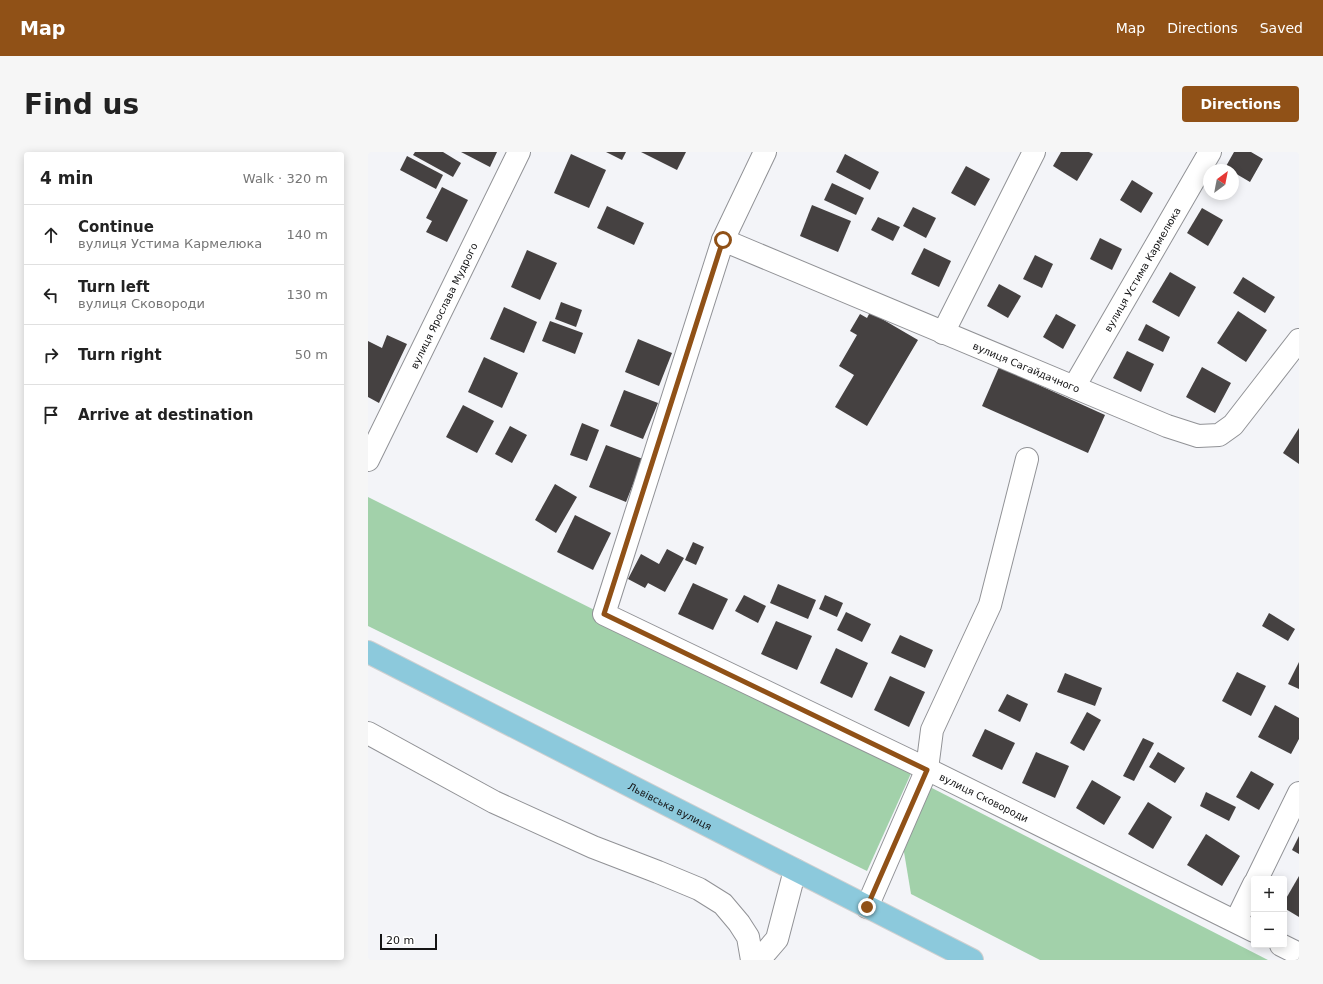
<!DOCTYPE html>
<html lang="en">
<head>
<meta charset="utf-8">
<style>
	body { margin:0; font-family:"DejaVu Sans",sans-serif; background:#f6f6f6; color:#222 }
	.controls { position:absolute; right:12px; bottom:12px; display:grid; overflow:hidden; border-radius:4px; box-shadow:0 2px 10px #0003 }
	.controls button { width:36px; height:36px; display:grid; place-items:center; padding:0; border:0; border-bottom:1px solid #e0e0e0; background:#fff; color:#222; font:20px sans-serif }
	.compass { position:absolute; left:835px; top:12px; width:36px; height:36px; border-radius:50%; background:#fff; box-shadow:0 2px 10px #0003; rotate:32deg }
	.scale { position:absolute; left:12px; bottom:10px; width:57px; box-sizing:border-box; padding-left:4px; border:2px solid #141415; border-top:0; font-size:11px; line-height:14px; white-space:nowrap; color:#141415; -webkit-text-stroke:3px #fff; paint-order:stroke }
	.stop { position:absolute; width:12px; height:12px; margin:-9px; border:3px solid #905117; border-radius:50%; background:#fff }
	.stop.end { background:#905117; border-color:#fff; box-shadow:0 1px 4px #0008 }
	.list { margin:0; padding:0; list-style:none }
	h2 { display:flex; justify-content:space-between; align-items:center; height:52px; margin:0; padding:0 16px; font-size:17px }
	h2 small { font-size:13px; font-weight:400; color:#767676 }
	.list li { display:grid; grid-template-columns:26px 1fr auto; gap:12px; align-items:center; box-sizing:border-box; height:60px; padding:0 16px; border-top:1px solid #e0e0e0 }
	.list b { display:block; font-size:15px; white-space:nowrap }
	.list p { margin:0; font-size:13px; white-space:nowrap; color:#767676 }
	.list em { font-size:13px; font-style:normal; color:#767676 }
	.icon { flex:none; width:22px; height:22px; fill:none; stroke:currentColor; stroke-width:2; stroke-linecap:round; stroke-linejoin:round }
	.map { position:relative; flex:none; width:931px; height:808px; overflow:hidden; border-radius:4px }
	header { display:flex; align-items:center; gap:24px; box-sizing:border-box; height:56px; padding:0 20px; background:#905117; color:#fff }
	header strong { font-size:19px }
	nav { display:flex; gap:22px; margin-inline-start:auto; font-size:14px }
	.intro { display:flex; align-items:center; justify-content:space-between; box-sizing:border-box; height:96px; padding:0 24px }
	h1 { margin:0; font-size:28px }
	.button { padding:10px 18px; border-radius:4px; background:#905117; color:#fff; font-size:14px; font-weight:700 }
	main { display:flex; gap:24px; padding:0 24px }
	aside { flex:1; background:#fff; border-radius:4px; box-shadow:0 2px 10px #0003 }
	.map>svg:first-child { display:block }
	.green { fill:#a2d1aa }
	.building { fill:#454141 }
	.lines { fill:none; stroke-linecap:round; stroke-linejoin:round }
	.minor-casing { stroke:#919296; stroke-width:24 }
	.major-casing { stroke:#d0d0d0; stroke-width:24 }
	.minor { stroke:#fff; stroke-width:22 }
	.major { stroke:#8cc9dc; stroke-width:22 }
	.route { stroke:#905117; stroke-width:5 }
	.labels { text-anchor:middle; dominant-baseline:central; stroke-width:4; stroke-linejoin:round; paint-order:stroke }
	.street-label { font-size:10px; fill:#141415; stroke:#fff }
</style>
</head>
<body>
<header>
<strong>Map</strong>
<nav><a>Map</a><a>Directions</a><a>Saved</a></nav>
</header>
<div class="intro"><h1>Find us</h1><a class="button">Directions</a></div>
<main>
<aside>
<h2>4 min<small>Walk · 320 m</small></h2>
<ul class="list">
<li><svg class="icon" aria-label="ahead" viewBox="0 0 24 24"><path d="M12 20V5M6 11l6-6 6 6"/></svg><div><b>Continue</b><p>вулиця Устима Кармелюка</p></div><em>140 m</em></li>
<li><svg class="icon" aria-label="left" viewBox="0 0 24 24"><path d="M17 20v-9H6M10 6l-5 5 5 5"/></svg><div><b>Turn left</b><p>вулиця Сковороди</p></div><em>130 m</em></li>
<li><svg class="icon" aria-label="right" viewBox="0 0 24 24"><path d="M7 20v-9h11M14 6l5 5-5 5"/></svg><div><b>Turn right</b></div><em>50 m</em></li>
<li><svg class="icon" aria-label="arrive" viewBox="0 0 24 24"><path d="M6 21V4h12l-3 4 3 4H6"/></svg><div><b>Arrive at destination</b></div></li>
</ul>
</aside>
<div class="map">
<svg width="931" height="808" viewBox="0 0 931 808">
	<rect width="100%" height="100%" fill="#f3f4f8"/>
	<!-- green -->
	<g class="green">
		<polygon points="0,345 545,617 499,719 0,474"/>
		<polygon points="560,634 900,808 672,808 543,742 534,688"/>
	</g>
	<!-- building -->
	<g class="building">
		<polygon points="47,0 75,0 93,11 85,25 45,3"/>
		<polygon points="93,0 129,0 122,15"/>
		<polygon points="238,0 258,0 254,8"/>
		<polygon points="273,0 318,0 309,18"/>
		<polygon points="693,0 721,0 725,2 709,29 685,14"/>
		<polygon points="866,0 883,0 895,7 882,30 865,20 865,18 861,18 857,16"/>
		<polygon points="203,2 238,18 221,56 186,41"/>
		<polygon points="477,2 511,20 502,38 468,20"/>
		<polygon points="39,4 75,23 68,37 32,18"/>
		<polygon points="598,14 622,27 607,54 583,41"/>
		<polygon points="764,28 785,41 773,61 752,48"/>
		<polygon points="464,31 496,46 488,63 456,48"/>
		<polygon points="74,35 100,48 79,90 58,80 64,69 58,66"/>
		<polygon points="444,53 483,69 470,100 432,84"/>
		<polygon points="239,54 276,71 266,93 229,76"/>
		<polygon points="545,55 568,66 558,86 535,74"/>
		<polygon points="834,56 855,68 840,94 819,81"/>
		<polygon points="510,65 532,75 525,89 503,78"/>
		<polygon points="732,86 754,97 744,118 722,107"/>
		<polygon points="556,96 583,109 571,135 543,122"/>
		<polygon points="159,98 189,111 172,148 143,135"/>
		<polygon points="667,103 685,112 674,136 655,127"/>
		<polygon points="802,120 828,135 811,165 784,150"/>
		<polygon points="875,125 907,145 897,161 865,141"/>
		<polygon points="631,132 653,144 640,166 619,154"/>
		<polygon points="193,150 214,158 208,175 187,167"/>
		<polygon points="136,155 169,170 156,201 122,187"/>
		<polygon points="870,159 899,178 878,210 849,191"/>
		<polygon points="502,160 550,188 499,274 467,255 486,223 471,214 489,183 482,179 492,162 499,166"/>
		<polygon points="688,162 708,173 695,197 675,185"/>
		<polygon points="182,169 215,181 207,202 174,189"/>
		<polygon points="778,172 802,185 795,200 770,188"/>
		<polygon points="19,183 39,192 11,251 0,245 0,189 14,196"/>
		<polygon points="270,187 304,201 291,234 257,220"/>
		<polygon points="759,199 786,212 773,240 745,226"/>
		<polygon points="116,205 150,221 134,256 100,240"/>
		<polygon points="631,215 737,263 720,301 614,254"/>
		<polygon points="834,215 863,231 847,261 818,245"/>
		<polygon points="256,238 290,251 275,287 242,274"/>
		<polygon points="95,253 126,269 109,301 78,285"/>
		<polygon points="214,271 231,278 219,309 202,303"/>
		<polygon points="142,274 159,283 144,311 127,302"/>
		<polygon points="931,276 931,312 915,301"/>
		<polygon points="238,293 275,307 258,350 221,335"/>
		<polygon points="187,332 209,345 188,381 167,368"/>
		<polygon points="207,363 243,381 225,418 189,400"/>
		<polygon points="325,390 336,395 328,413 317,408"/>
		<polygon points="299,397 316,406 297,440 280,431 277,436 260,427 273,402 291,412"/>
		<polygon points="325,431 360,447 345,478 310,462"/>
		<polygon points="410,432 448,448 440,467 402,451"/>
		<polygon points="376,443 398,454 390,471 367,459"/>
		<polygon points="457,443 475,451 469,465 451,457"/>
		<polygon points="478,460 503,472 494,490 469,478"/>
		<polygon points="901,461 927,477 920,489 894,474"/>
		<polygon points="408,469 444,484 429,518 393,502"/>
		<polygon points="532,483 565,498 557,516 523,501"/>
		<polygon points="468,496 500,511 484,546 452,531"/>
		<polygon points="931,510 931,537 920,532"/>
		<polygon points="869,520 898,534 883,564 854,549"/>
		<polygon points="697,521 734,536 727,554 689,540"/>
		<polygon points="522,524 557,540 541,575 506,558"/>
		<polygon points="639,542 660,552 652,570 630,559"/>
		<polygon points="907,553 931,566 931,587 923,602 890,585"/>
		<polygon points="719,560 733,568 716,599 702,591"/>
		<polygon points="617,577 647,591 634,618 604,604"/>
		<polygon points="775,586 786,591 766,629 755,624"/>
		<polygon points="668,600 701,614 687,646 654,631"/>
		<polygon points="790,600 817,616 807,631 781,615"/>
		<polygon points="883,619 906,632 891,658 868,645"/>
		<polygon points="724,628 753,645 736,673 708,656"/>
		<polygon points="838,640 868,655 861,669 832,654"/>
		<polygon points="780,650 804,665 785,697 760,682"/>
		<polygon points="838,682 872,704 854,734 819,713"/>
		<polygon points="931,684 931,702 924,698"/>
		<polygon points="931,724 931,765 916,756 916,750"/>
	</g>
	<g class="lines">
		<defs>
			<g id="minor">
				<path id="s1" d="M397,0L355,88L236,462L559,617L886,779"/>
				<path id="s2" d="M355,88L799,274L830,284L851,283L865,273L931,188"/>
				<polyline points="575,181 666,0"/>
				<path id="s3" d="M706,235L842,0"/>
				<path id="s4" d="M0,308L151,0"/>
				<polyline points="0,581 126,650 225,695 290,720 331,737 355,752 371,771 380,785 384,808"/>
				<polyline points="889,727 931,641"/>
				<polyline points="499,755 559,617 564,578 622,453 659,307"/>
				<polyline points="868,769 886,732"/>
				<polyline points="913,793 931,802"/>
				<polyline points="391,808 409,787 427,718"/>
			</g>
			<g id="major">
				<path id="s5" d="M0,500L604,808"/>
			</g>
		</defs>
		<!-- minor casing -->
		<use href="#minor" class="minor-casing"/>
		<!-- major casing -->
		<use href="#major" class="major-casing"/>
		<!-- minor -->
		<use href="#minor" class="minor"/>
		<!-- major -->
		<use href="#major" class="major"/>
	</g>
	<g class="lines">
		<!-- route -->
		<polyline class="route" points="355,88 236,462 559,618 499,755"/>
	</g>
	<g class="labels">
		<!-- street labels -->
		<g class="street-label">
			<text stroke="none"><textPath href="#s3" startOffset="136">вулиця Устима Кармелюка</textPath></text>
			<text stroke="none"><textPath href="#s4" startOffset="172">вулиця Ярослава Мудрого</textPath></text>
			<text stroke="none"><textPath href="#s2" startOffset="329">вулиця Сагайдачного</textPath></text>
			<text stroke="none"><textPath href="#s1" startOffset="912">вулиця Сковороди</textPath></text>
			<text stroke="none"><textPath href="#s5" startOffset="339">Львівська вулиця</textPath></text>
		</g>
	</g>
</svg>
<div class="controls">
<button>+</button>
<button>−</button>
</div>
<svg class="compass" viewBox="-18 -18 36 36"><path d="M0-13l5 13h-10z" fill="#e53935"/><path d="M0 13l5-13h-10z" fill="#767676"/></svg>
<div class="scale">20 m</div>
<div class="stop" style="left:355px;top:88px"></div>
<div class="stop end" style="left:499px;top:755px"></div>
</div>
</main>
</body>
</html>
